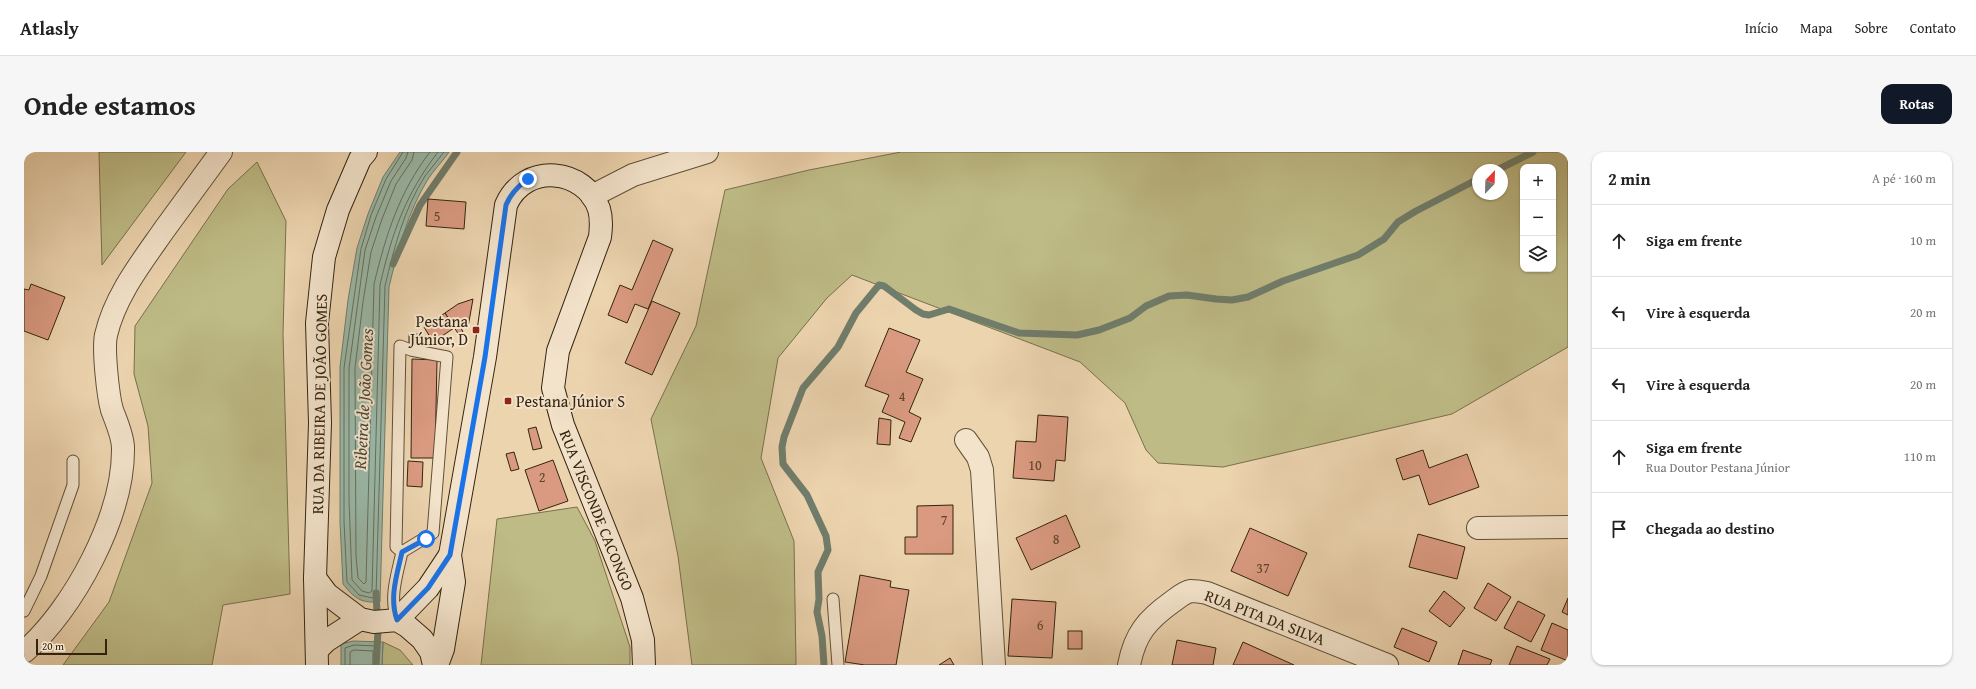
<!DOCTYPE html>
<html lang="pt">
<head>
<meta charset="utf-8">
<style>
	body { margin:0; font-family:"Gentium Book Plus",serif; background:#f6f6f6; color:#222 }
	.controls { position:absolute; right:12px; top:12px; display:grid; overflow:hidden; border-radius:8px; box-shadow:0 1px 3px #0004 }
	.controls button { width:36px; height:36px; display:grid; place-items:center; padding:0; border:0; border-bottom:1px solid #e0e0e0; background:#fff; color:#222; font:20px sans-serif }
	.compass { position:absolute; left:1448px; top:12px; width:36px; height:36px; border-radius:50%; background:#fff; box-shadow:0 1px 3px #0004; rotate:23deg }
	.scale { position:absolute; left:12px; bottom:10px; width:71px; box-sizing:border-box; padding-left:4px; border:2px solid #332410; border-top:0; font-size:11px; line-height:14px; white-space:nowrap; color:#332410; -webkit-text-stroke:3px #f3e3cb; paint-order:stroke }
	.stop { position:absolute; width:12px; height:12px; margin:-9px; border:3px solid #1a73e8; border-radius:50%; background:#fff }
	.stop.end { background:#1a73e8; border-color:#fff; box-shadow:0 1px 4px #0008 }
	.list { margin:0; padding:0; list-style:none }
	h2 { display:flex; justify-content:space-between; align-items:center; height:52px; margin:0; padding:0 16px; font-size:17px }
	h2 small { font-size:13px; font-weight:400; color:#767676 }
	.list li { display:grid; grid-template-columns:26px 1fr auto; gap:12px; align-items:center; box-sizing:border-box; height:72px; padding:0 16px; border-top:1px solid #e0e0e0 }
	.list b { display:block; font-size:15px; white-space:nowrap }
	.list p { margin:0; font-size:13px; white-space:nowrap; color:#767676 }
	.list em { font-size:13px; font-style:normal; color:#767676 }
	.icon { flex:none; width:22px; height:22px; fill:none; stroke:currentColor; stroke-width:2; stroke-linecap:round; stroke-linejoin:round }
	.map { position:relative; flex:none; width:1544px; height:513px; overflow:hidden; border-radius:12px }
	header { display:flex; align-items:center; gap:24px; box-sizing:border-box; height:56px; padding:0 20px; background:#fff; border-bottom:1px solid #e0e0e0 }
	header strong { font-size:19px }
	nav { display:flex; gap:22px; margin-inline-start:auto; font-size:14px }
	.intro { display:flex; align-items:center; justify-content:space-between; box-sizing:border-box; height:96px; padding:0 24px }
	h1 { margin:0; font-size:28px }
	.button { padding:10px 18px; border-radius:12px; background:#111827; color:#fff; font-size:14px; font-weight:700 }
	main { display:flex; gap:24px; padding:0 24px }
	aside { flex:1; background:#fff; border-radius:12px; box-shadow:0 1px 3px #0004 }
	.map>svg:first-child { display:block }
	.green { fill:#bebb86; stroke:#78704b; fill-rule:evenodd }
	.water { fill:#99b8a8; stroke:#707d6b }
	.lines { fill:none; stroke-linecap:round; stroke-linejoin:round }
	.shore { stroke:#666e5c; stroke-width:1 }
	.stream { stroke:#707d6b; stroke-width:7 }
	.building { fill:#da9a81; stroke:#332410 }
	.lane-casing { stroke:#615038; stroke-width:13 }
	.street-casing { stroke:#615038; stroke-width:24 }
	.secondary-casing { stroke:#332410; stroke-width:24 }
	.lane { stroke:#f3e3cb; stroke-width:11 }
	.street { stroke:#f3e3cb; stroke-width:22 }
	.secondary { stroke:#f3e3cb; stroke-width:22 }
	.route { stroke:#1a73e8; stroke-width:5 }
	.poi-dot { fill:#8f2418; stroke:#f3e3cb; stroke-width:1.5 }
	.labels { text-anchor:middle; dominant-baseline:central; stroke-width:4; stroke-linejoin:round; paint-order:stroke }
	.number-label { font-size:14px; fill:#5d422c }
	.poi-label { font-size:16px; fill:#332410; stroke:#f3e3cb; text-anchor:end }
	.street-label { font-size:16px; fill:#332410; stroke:#f3e3cb }
	.water-label { font-size:17px; font-style:italic; fill:#4c4936; stroke:#f3e3cb }
</style>
</head>
<body>
<header>
<strong>Atlasly</strong>
<nav><a>Início</a><a>Mapa</a><a>Sobre</a><a>Contato</a></nav>
</header>
<div class="intro"><h1>Onde estamos</h1><a class="button">Rotas</a></div>
<main>
<div class="map">
<svg width="1544" height="513" viewBox="0 0 1544 513">
	<rect width="100%" height="100%" fill="#ecd4af"/>
	<filter id="stains"><feTurbulence type="fractalNoise" baseFrequency=".005" numOctaves="4"/><feColorMatrix values="0 0 0 0 .2 0 0 0 0 .09 0 0 0 0 .02 0 0 0 .5 -.17"/></filter>
	<radialGradient id="worn" r=".72"><stop offset=".6" stop-color="#630" stop-opacity="0"/><stop offset="1" stop-color="#630" stop-opacity=".3"/></radialGradient>
	<!-- green -->
	<g class="green">
		<polygon points="75,0 162,0 78,113"/>
		<path d="M877,0H1544V195L1428,262L1199,315L1134,311L1122,298L1101,251L1056,210L828,123L803,146L754,206L737,306L770,389L772,513H668L654,404L627,267L672,174L701,38L785,18ZM1499,15H1529V117H1499ZM1454,18H1478V42H1454Z"/>
		<polygon points="233,10 262,69 259,182 266,442 199,453 188,513 39,513 85,450 128,331 124,274 110,222 111,174 204,37"/>
		<polygon points="553,355 571,389 606,495 606,513 457,513 473,367"/>
		<polygon points="359,490 376,498 389,513 358,513"/>
	</g>
	<!-- water -->
	<g class="water">
		<path d="M376,0H425C419,9 410,18 404,27C384,60 374,97 365,135L356,450C337,451 331,447 319,432L316,370V215L324,148L333,96L344,62L359,25Z"/>
		<polygon points="329,489 359,490 358,513 317,513 317,492"/>
	</g>
	<g class="lines">
		<!-- shore -->
		<g class="shore">
			<path d="M379,0L362,27L347,63L337,97L320,216V370L323,430L335,443L349,446L352,444L361,134C370,96 380,57 401,24C407,16 414,8 420,0"/>
			<path d="M384,0L382,6L367,29L352,65L341,98L325,216V348L328,428L338,439L345,441L348,439L356,133C368,81 381,43 414,0"/>
			<path d="M390,0L388,8L372,32L358,67L347,100L339,150L331,216L332,404L334,426L340,432L342,430L350,132C362,83 375,40 406,0"/>
			<polyline points="321,513 321,496 330,493 354,494 354,513"/>
			<polyline points="326,513 326,500 330,498 349,499 349,513"/>
		</g>
		<!-- stream -->
		<g class="stream">
			<polyline points="1473,18 1509,0"/>
			<polyline points="369,112 396,53 433,0"/>
			<polyline points="352,441 354,479 352,513"/>
			<polyline points="800,513 798,484 793,460 795,447 794,420 804,398 802,384 783,343 759,312 758,295 760,285 779,236 814,195 832,161 855,133 860,134 892,158 899,162 905,163 925,157 995,181 1053,183 1075,178 1106,166 1122,154 1145,144 1163,143 1192,147 1208,148 1224,145 1259,129 1334,103 1360,87 1374,70 1392,59 1454,27"/>
		</g>
	</g>
	<!-- building -->
	<g class="building">
		<polygon points="404,47 442,50 440,77 402,74"/>
		<polygon points="629,88 649,97 624,157 611,152 603,171 584,163 596,133 608,138"/>
		<polygon points="7,132 41,145 24,188 0,179 0,137 5,138"/>
		<polygon points="449,147 444,175 436,174 439,180 435,183 421,161 434,152"/>
		<polygon points="628,149 656,161 628,223 601,211"/>
		<polygon points="421,161 430,176 409,190 400,175"/>
		<polygon points="865,176 896,188 882,220 899,227 885,260 897,266 887,290 875,286 881,270 858,260 865,243 841,234"/>
		<polygon points="385,182 395,182 395,187 406,188 406,193 385,193"/>
		<polygon points="388,207 413,208 411,306 387,306"/>
		<polygon points="1014,263 1044,265 1041,309 1032,308 1030,329 989,326 992,289 1012,290"/>
		<polygon points="855,266 867,268 866,293 853,292"/>
		<polygon points="512,275 518,296 509,298 504,277"/>
		<polygon points="1399,298 1405,316 1443,302 1455,335 1405,353 1395,323 1379,328 1372,307"/>
		<polygon points="490,300 495,317 487,319 482,302"/>
		<polygon points="529,308 544,349 515,359 501,318"/>
		<polygon points="384,309 399,310 398,335 383,334"/>
		<polygon points="929,353 929,402 881,402 881,385 893,385 893,354"/>
		<polygon points="1042,363 1056,395 1007,418 992,386"/>
		<polygon points="1226,376 1283,401 1264,444 1207,419"/>
		<polygon points="1394,382 1441,395 1433,427 1385,415"/>
		<polygon points="836,423 867,429 866,435 885,438 872,513 841,513 821,510"/>
		<polygon points="1464,431 1487,445 1472,469 1450,456"/>
		<polygon points="1420,439 1441,456 1426,475 1405,459"/>
		<polygon points="1544,446 1544,463 1538,460"/>
		<polygon points="988,447 1032,450 1028,506 984,504"/>
		<polygon points="1494,449 1521,463 1507,490 1480,476"/>
		<polygon points="1528,471 1544,478 1544,509 1517,498"/>
		<polygon points="1378,476 1413,490 1405,510 1370,495"/>
		<rect x="1044" y="479" width="14" height="18"/>
		<polygon points="1153,488 1192,496 1189,513 1148,513"/>
		<polygon points="1219,490 1270,513 1209,513"/>
		<polygon points="1493,494 1526,507 1523,513 1485,513"/>
		<polygon points="1439,498 1468,508 1466,513 1434,513"/>
		<polygon points="926,506 930,513 915,513"/>
	</g>
	<g class="lines">
		<defs>
			<g id="lane">
				<polyline points="809,447 814,513"/>
				<polyline points="0,459 17,424 49,333 49,309"/>
				<path d="M373,468C365,445 373,423 378,400L409,381L423,205L387,198L376,194L372,395L378,400"/>
			</g>
			<g id="street">
				<polyline points="568,44 609,23 683,0"/>
				<polyline points="942,288 954,305 958,318 970,513"/>
				<polyline points="1454,376 1544,375"/>
				<path d="M0,500C50,457 100,363 99,296C99,284 92,269 88,258C84,244 79,197 82,183C91,144 117,111 140,78C159,52 178,26 197,0"/>
				<path d="M1105,513C1111,482 1123,468 1148,450C1154,446 1160,440 1167,439C1172,439 1178,440 1183,441L1363,513"/>
			</g>
			<g id="secondary">
				<polyline points="291,426 303,442 336,467 350,470 373,468 383,474 398,487 407,500 410,513"/>
				<polyline points="373,468 404,436 426,403"/>
				<polyline points="293,498 302,489 336,467"/>
				<polyline points="293,513 291,426 296,271 293,171 300,105 314,58 336,7 342,0"/>
				<path d="M413,513L419,497L430,430L426,403L461,205L482,53C501,9 562,17 575,57C578,67 577,76 576,85L534,199L529,236L539,273L608,446L619,488L620,513"/>
			</g>
		</defs>
		<!-- lane casing -->
		<use href="#lane" class="lane-casing"/>
		<!-- street casing -->
		<use href="#street" class="street-casing"/>
		<!-- secondary casing -->
		<use href="#secondary" class="secondary-casing"/>
		<!-- lane -->
		<use href="#lane" class="lane"/>
		<!-- street -->
		<use href="#street" class="street"/>
		<!-- secondary -->
		<use href="#secondary" class="secondary"/>
	</g>
	<g class="lines">
		<!-- route -->
		<path class="route" d="M402,387L378,400C373,423 365,445 373,468L404,436L426,403L461,205L482,53C487,41 494,34 504,27"/>
	</g>
	<!-- markers -->
	<g class="poi-dot">
		<rect x="448" y="174" width="8" height="8" rx="2"/>
		<rect x="480" y="245" width="8" height="8" rx="2"/>
	</g>
	<g class="labels">
		<!-- number labels -->
		<g class="number-label">
			<text x="413" y="64">5</text>
			<text x="878" y="244">4</text>
			<text x="1011" y="313">10</text>
			<text x="518" y="325">2</text>
			<text x="920" y="368">7</text>
			<text x="1032" y="387">8</text>
			<text x="1239" y="416">37</text>
			<text x="1016" y="473">6</text>
		</g>
		<!-- poi labels -->
		<g class="poi-label">
			<text x="444" y="169">Pestana<tspan x="444" dy="18">Júnior, D</tspan></text>
			<text x="492" y="249" text-anchor="start">Pestana Júnior S</text>
		</g>
		<!-- street labels -->
		<g class="street-label">
			<text transform="translate(295 252) rotate(-89)">RUA DA RIBEIRA DE JOÃO GOMES</text>
			<text transform="translate(573 358) rotate(68)">RUA VISCONDE CACONGO</text>
			<text transform="translate(1241 465) rotate(21)">RUA PITA DA SILVA</text>
		</g>
		<!-- water labels -->
		<g class="water-label">
			<text transform="translate(339 247) rotate(-87)">Ribeira de João Gomes</text>
		</g>
	</g>
	<rect width="100%" height="100%" filter="url(#stains)"/>
	<rect width="100%" height="100%" fill="url(#worn)"/>
</svg>
<div class="controls">
<button>+</button>
<button>−</button>
<button><svg class="icon" aria-label="layers" viewBox="0 0 24 24"><path d="M12 4l9 5-9 5-9-5zM3 14l9 5 9-5"/></svg></button>
</div>
<svg class="compass" viewBox="-18 -18 36 36"><path d="M0-13l5 13h-10z" fill="#e53935"/><path d="M0 13l5-13h-10z" fill="#767676"/></svg>
<div class="scale">20 m</div>
<div class="stop" style="left:402px;top:387px"></div>
<div class="stop end" style="left:504px;top:27px"></div>
</div>
<aside>
<h2>2 min<small>A pé · 160 m</small></h2>
<ul class="list">
<li><svg class="icon" aria-label="ahead" viewBox="0 0 24 24"><path d="M12 20V5M6 11l6-6 6 6"/></svg><div><b>Siga em frente</b></div><em>10 m</em></li>
<li><svg class="icon" aria-label="left" viewBox="0 0 24 24"><path d="M17 20v-9H6M10 6l-5 5 5 5"/></svg><div><b>Vire à esquerda</b></div><em>20 m</em></li>
<li><svg class="icon" aria-label="left" viewBox="0 0 24 24"><path d="M17 20v-9H6M10 6l-5 5 5 5"/></svg><div><b>Vire à esquerda</b></div><em>20 m</em></li>
<li><svg class="icon" aria-label="ahead" viewBox="0 0 24 24"><path d="M12 20V5M6 11l6-6 6 6"/></svg><div><b>Siga em frente</b><p>Rua Doutor Pestana Júnior</p></div><em>110 m</em></li>
<li><svg class="icon" aria-label="arrive" viewBox="0 0 24 24"><path d="M6 21V4h12l-3 4 3 4H6"/></svg><div><b>Chegada ao destino</b></div></li>
</ul>
</aside>
</main>
</body>
</html>
